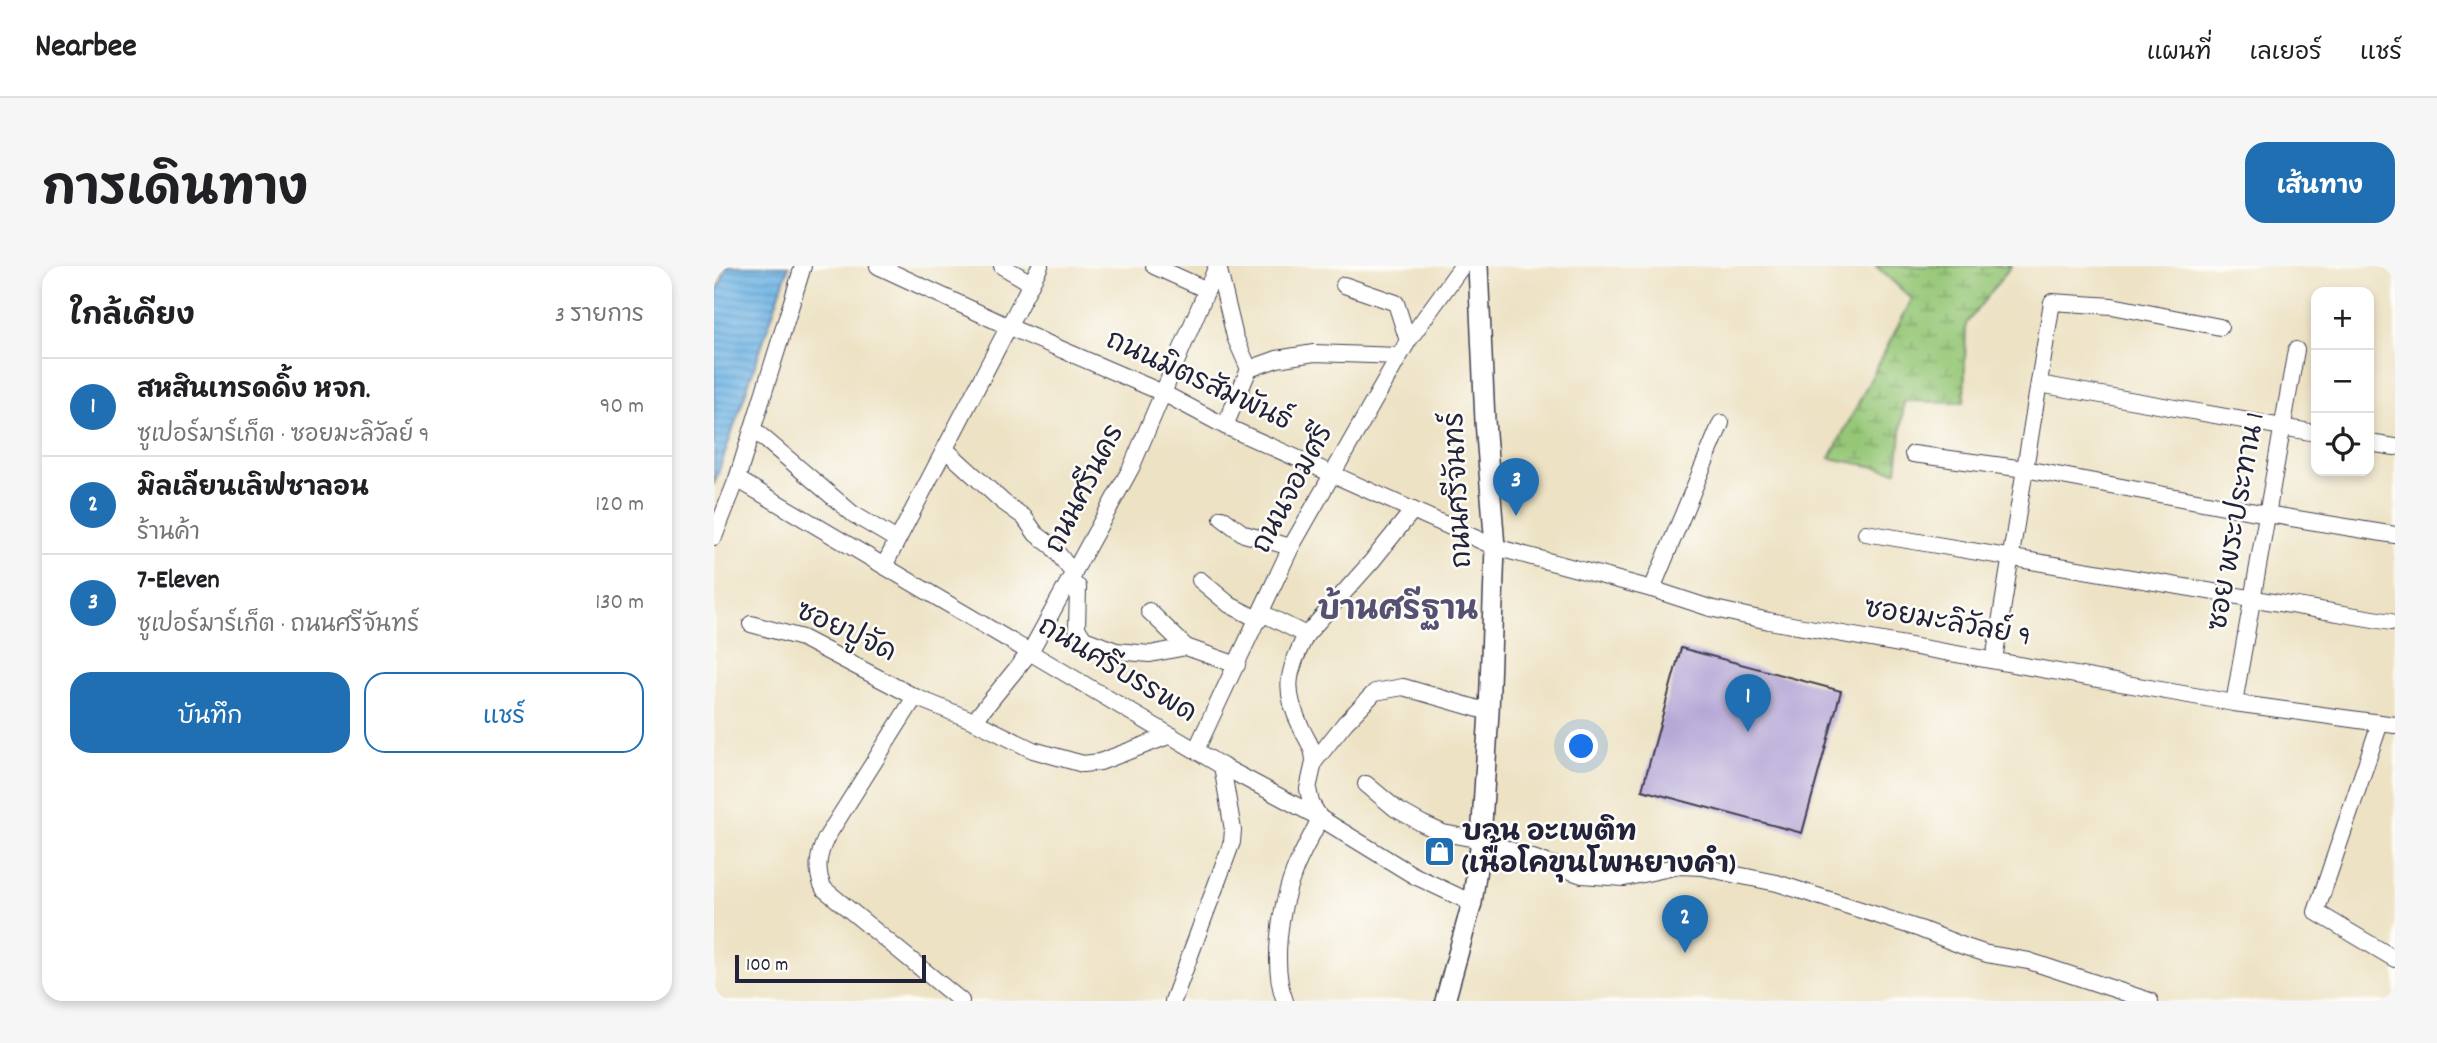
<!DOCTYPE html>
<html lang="th">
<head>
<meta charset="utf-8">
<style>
	body { margin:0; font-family:Dekko,"Playpen Sans Thai",sans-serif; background:#f6f6f6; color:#202124 }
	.controls { position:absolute; right:21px; top:21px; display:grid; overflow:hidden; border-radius:14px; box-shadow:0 4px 10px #0003 }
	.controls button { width:63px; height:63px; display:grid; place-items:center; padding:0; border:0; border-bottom:2px solid #e0e0e0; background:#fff; color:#202124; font:35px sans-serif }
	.scale { position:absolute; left:21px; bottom:18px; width:191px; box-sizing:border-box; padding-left:7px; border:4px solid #22223b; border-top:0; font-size:19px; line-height:24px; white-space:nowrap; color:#22223b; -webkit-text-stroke:5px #fdfcf7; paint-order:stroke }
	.you { position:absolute; left:868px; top:481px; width:24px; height:24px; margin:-18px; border:5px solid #fff; border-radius:50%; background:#1a73e8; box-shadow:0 0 0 10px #1a73e833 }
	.badge { display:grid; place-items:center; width:46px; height:46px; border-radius:50%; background:#1f6fb2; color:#fff; font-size:23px; font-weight:700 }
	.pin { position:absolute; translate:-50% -58px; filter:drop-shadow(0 2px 4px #0008) }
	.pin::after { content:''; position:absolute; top:37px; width:24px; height:21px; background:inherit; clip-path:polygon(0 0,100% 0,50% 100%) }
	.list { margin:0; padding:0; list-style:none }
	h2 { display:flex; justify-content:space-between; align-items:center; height:91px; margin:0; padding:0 28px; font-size:30px }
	h2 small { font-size:23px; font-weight:400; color:#757577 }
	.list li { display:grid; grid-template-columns:46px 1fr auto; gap:21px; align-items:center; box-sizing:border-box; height:98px; padding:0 28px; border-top:2px solid #e0e0e0 }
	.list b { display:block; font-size:26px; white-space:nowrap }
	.list p { margin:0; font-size:23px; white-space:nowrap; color:#757577 }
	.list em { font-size:23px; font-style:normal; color:#757577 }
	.actions { display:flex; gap:14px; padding:21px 28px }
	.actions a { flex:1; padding:16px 0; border:2px solid #1f6fb2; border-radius:21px; text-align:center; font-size:24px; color:#1f6fb2 }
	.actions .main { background:#1f6fb2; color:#fff }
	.icon { flex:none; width:38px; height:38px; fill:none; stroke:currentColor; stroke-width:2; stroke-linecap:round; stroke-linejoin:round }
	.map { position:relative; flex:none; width:1681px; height:735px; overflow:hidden; border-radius:21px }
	header { display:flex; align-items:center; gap:42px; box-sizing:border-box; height:98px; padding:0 35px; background:#fff; border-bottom:2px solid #e0e0e0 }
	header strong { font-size:33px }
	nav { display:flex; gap:38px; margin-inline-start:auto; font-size:24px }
	.intro { display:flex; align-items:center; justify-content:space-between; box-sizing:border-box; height:168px; padding:0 42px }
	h1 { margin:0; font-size:49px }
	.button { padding:18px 32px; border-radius:21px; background:#1f6fb2; color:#fff; font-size:24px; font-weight:700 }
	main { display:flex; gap:42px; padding:0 42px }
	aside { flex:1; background:#fff; border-radius:21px; box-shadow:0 4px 10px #0003 }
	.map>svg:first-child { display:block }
	.wetland { fill:url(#wetland-marsh); stroke:#5c7459; stroke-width:2 }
	.water { fill:url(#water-rules); stroke:#486a90; stroke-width:2 }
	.building { fill:#b6a8d7 }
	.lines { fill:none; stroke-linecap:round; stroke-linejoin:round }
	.minor-casing { stroke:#403f50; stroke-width:18 }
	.major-casing { stroke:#403f50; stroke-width:22 }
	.minor { stroke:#fff; stroke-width:16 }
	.major { stroke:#fff; stroke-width:19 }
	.labels { text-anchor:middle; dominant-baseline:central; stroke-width:5; stroke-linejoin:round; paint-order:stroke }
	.street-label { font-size:28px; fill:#22223b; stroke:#fdfcf7 }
	.poi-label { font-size:28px; font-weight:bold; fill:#22223b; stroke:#fdfcf7; text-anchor:start }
	.quarter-label { font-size:32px; font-weight:bold; fill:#565172; stroke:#fdfcf7 }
</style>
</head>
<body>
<header>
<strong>Nearbee</strong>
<nav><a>แผนที่</a><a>เลเยอร์</a><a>แชร์</a></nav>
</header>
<div class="intro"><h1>การเดินทาง</h1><a class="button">เส้นทาง</a></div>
<main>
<aside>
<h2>ใกล้เคียง<small>3 รายการ</small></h2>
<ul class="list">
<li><span class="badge">1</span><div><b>สหสินเทรดดิ้ง หจก.</b><p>ซูเปอร์มาร์เก็ต · ซอยมะลิวัลย์ 9</p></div><em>90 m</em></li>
<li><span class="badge">2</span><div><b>มิลเลียนเลิฟซาลอน</b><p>ร้านค้า</p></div><em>120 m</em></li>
<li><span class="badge">3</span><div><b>7-Eleven</b><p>ซูเปอร์มาร์เก็ต · ถนนศรีจันทร์</p></div><em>130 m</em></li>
</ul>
<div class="actions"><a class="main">บันทึก</a><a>แชร์</a></div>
</aside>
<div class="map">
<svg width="1681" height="735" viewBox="0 0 1681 735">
	<defs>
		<pattern id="wetland-marsh" width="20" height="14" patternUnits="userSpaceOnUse" patternTransform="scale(1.75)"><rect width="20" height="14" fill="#96c777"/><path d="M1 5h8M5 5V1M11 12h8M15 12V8" fill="none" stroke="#7aa163"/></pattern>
		<pattern id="water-rules" width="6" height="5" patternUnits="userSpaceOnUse" patternTransform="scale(1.75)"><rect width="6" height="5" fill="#6db3e4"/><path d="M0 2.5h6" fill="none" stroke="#5991ba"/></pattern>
	</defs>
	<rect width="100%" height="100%" fill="#fdfcf7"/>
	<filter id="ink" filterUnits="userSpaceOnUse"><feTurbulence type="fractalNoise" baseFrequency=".0143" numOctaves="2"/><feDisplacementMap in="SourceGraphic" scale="14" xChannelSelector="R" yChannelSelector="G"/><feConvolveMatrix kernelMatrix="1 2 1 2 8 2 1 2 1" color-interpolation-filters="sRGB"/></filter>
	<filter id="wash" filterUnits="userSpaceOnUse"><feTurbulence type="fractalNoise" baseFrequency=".00686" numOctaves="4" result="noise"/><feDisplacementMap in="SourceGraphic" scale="28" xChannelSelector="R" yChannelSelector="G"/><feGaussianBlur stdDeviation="1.57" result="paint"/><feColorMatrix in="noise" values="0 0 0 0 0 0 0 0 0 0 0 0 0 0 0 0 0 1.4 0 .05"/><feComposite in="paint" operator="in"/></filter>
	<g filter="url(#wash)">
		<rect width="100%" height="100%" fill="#ede2c4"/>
		<!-- wetland -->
		<polygon class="wetland" points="1162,0 1297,0 1252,58 1250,136 1190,135 1183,205 1116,192 1198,33"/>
		<!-- water -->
		<polygon class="water" points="14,0 75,0 0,219 0,31"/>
		<g id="blocks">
			<!-- building -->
			<polygon class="building" points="967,382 1127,425 1088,567 928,524"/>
		</g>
	</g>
	<g filter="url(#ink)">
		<use href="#blocks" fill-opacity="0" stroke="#403f50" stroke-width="2"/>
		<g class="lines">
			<defs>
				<g id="minor">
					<polyline points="164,0 293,60 449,127 511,160 781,281 938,323 996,342 1055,355 1520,437 1681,459"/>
					<polyline points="288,0 317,17"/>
					<polyline points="440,0 493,24"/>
					<polyline points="504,0 521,71 535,103 511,160"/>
					<polyline points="630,19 682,37 694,75"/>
					<polyline points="535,103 563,93 600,87 685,90"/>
					<polyline points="1325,118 1602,167"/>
					<polyline points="39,163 139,248 183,274"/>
					<polyline points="1655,177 1681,181"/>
					<polyline points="231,183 289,236 310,251 322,268 338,280 360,308"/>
					<polyline points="1199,188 1311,203 1553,248 1681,269"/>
					<polyline points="23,213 508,500 606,552 699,609 758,637"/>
					<polyline points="508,252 530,268 577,281"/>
					<polyline points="1152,267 1677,356"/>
					<polyline points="0,271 23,213 89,0"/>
					<polyline points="170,300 326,0"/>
					<polyline points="486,314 516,339 545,354"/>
					<polyline points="355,316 364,321 363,362 370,373 402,385 436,388 472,381"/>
					<polyline points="938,323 1007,157"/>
					<polyline points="435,345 472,381 523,399"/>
					<path d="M548,347L592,369C574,406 568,423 587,461C593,475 600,481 600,496"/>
					<polyline points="37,358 88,372 201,431"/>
					<polyline points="592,369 658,295 699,244"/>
					<polyline points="1280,394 1338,36 1398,40 1506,61"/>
					<polyline points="1520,437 1582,84"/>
					<polyline points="260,455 316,386 417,202 503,0"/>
					<polyline points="1666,457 1602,646 1681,693"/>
					<polyline points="482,484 577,281 694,75 748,0"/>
					<polyline points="652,518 682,543 709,558 729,567 767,574 868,609 910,612 965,600 989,601 1023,609 1063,617 1206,663 1252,681 1273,688 1315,695 1436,735"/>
					<path d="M247,735L110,623C101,605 104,589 112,572L201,431L260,455L319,484L369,498L386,496L457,469"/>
					<polyline points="459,735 518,576 519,564 508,500"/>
					<path d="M571,735C557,700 566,641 580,606C587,587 598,570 606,552L597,537L594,523L600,496L631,457L661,426L689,421L775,446"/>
				</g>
				<polyline id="major" points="731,735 758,637 767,574 775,446 781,281 771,155 764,0"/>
			</defs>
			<!-- minor casing -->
			<use href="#minor" class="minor-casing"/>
			<!-- major casing -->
			<use href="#major" class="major-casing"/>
			<!-- minor -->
			<use href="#minor" class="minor"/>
			<!-- major -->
			<use href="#major" class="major"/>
		</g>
	</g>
	<!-- icons -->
	<defs>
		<symbol id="shop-square" viewBox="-11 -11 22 22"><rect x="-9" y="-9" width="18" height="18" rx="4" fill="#1f6fb2" stroke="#fdfcf7"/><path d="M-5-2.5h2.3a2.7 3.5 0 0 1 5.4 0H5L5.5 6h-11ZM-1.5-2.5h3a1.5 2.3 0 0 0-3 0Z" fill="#fff"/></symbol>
	</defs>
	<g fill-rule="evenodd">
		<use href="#shop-square" x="708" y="568" width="35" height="35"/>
	</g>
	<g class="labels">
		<!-- street labels -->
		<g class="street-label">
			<text transform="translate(484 117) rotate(25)">ถนนมิตรสัมพันธ์</text>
			<text transform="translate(373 224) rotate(-63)">ถนนศรีนคร</text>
			<text transform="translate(581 224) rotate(-62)">ถนนจอมศรี</text>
			<text transform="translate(747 224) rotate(-93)">ถนนศรีจันทร์</text>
			<text transform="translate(1525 256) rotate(-80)">ซอย พระประทาน 1</text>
			<text transform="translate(1233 359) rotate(10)">ซอยมะลิวัลย์ 9</text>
			<text transform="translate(131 368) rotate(25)">ซอยปูจัด</text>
			<text transform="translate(402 406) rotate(31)">ถนนศรีบรรพด</text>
		</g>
		<!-- poi labels -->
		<g class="poi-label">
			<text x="748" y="569">บอน อะเพติท<tspan x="748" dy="32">(เนื้อโคขุนโพนยางคำ)</tspan></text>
		</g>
		<!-- quarter labels -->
		<g class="quarter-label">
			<text x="684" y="347">บ้านศรีฐาน</text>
		</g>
	</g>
</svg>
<div class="controls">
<button>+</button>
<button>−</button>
<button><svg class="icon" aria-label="locate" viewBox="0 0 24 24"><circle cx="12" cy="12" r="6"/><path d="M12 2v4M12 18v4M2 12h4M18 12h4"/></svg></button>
</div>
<div class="scale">100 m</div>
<div class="you"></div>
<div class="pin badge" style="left:1034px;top:466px">1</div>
<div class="pin badge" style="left:971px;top:687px">2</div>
<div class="pin badge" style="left:802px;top:250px">3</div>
</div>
</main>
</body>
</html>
